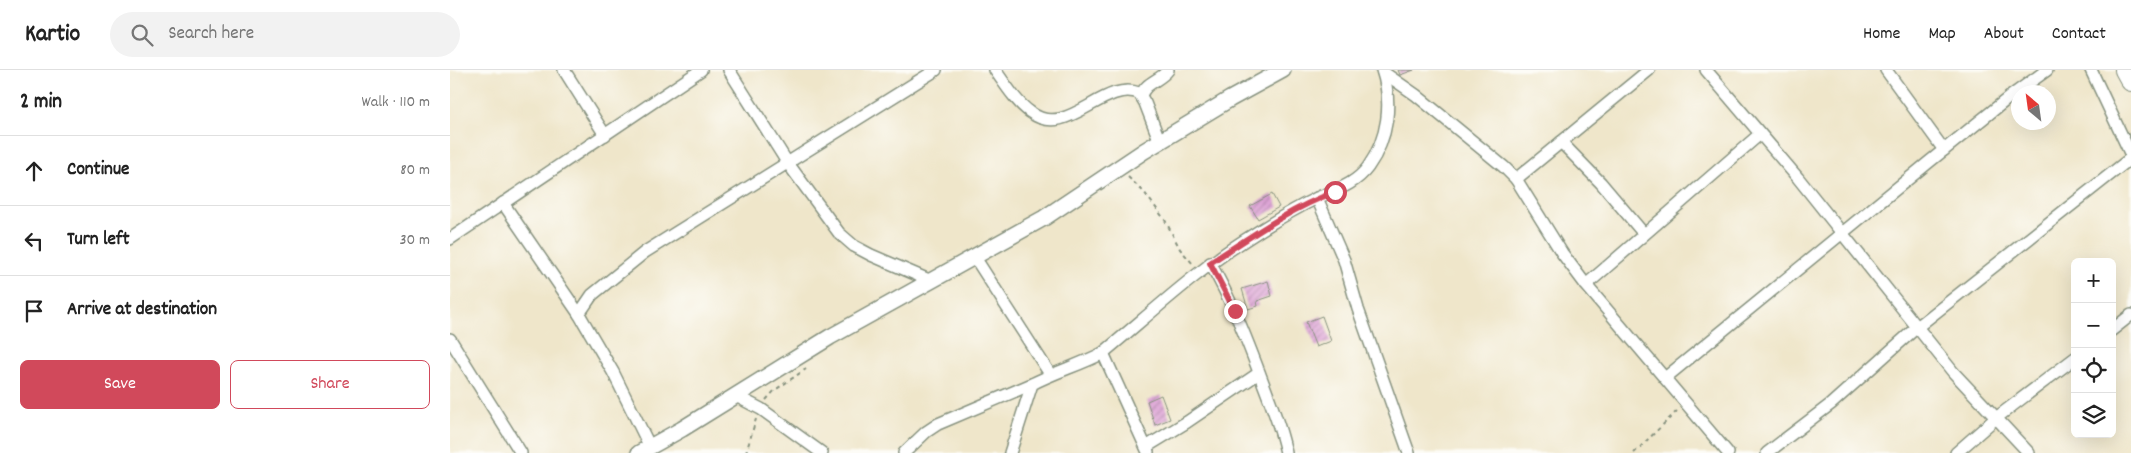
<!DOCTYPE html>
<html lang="en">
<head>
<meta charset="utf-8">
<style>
	body { margin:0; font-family:Dekko,sans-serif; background:#f2f2f2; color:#222 }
	.controls { position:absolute; right:15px; bottom:15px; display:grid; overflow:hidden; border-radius:8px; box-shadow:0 5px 20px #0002 }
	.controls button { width:45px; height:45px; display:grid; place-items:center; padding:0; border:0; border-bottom:1px solid #e0e0e0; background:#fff; color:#222; font:25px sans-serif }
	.compass { position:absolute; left:1561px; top:15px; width:45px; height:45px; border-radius:50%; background:#fff; box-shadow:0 5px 20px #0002; rotate:331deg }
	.stop { position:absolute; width:15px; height:15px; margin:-11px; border:4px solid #d1495b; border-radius:50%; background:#fff }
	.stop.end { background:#d1495b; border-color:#fff; box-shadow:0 1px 5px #0008 }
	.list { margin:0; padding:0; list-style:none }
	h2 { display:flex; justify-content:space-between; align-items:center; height:65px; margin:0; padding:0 20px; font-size:21px }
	h2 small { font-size:16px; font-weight:400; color:#767676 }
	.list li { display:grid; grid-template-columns:32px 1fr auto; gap:15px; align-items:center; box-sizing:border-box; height:70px; padding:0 20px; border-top:1px solid #e0e0e0 }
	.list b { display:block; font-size:19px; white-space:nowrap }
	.list em { font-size:16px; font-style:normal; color:#767676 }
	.actions { display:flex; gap:10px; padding:15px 20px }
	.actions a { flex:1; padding:11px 0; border:1px solid #d1495b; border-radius:8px; text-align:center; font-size:18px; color:#d1495b }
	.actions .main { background:#d1495b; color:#fff }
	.icon { flex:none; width:28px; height:28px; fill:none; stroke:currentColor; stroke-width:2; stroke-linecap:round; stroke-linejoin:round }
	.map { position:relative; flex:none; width:1681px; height:383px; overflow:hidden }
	header { display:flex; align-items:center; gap:30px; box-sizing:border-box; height:70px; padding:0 25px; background:#fff; border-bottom:1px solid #e0e0e0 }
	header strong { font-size:24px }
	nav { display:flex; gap:28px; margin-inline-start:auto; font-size:18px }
	.search { width:350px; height:45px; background:#f2f2f2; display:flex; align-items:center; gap:12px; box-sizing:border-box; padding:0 18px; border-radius:28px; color:#767676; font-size:19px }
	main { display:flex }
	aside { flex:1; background:#fff }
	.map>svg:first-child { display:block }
	.building { fill:url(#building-hatch) }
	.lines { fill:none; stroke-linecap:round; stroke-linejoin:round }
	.street-casing { stroke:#87927f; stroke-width:14 }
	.secondary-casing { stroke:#87927f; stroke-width:18 }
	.highway-casing { stroke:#87927f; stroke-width:22 }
	.path { stroke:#87927f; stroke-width:2; stroke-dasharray:4 4; stroke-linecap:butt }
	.street { stroke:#fff; stroke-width:11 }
	.secondary { stroke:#fff; stroke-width:15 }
	.highway { stroke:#fff; stroke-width:20 }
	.route { stroke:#d1495b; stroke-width:6 }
</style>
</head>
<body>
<header>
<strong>Kartio</strong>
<div class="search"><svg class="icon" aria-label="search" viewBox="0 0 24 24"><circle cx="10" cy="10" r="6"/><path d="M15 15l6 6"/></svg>Search here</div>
<nav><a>Home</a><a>Map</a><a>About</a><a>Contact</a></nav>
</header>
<main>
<aside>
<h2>2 min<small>Walk · 110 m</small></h2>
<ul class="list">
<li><svg class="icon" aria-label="ahead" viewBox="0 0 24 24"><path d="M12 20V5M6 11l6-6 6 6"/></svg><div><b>Continue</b></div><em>80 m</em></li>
<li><svg class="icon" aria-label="left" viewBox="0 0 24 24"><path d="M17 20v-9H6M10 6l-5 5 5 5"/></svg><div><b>Turn left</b></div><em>30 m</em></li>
<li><svg class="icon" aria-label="arrive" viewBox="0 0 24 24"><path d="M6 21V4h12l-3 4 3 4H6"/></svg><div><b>Arrive at destination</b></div></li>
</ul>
<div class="actions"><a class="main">Save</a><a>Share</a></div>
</aside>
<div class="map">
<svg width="1681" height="383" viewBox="0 0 1681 383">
	<defs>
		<pattern id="building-hatch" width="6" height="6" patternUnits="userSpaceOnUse" patternTransform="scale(1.25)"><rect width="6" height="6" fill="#dda2d5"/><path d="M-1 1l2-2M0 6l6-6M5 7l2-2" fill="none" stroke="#b385ae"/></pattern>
	</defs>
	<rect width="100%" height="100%" fill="#fdfcf7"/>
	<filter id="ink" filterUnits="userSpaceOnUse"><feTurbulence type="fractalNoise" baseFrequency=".02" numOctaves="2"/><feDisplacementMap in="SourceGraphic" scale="10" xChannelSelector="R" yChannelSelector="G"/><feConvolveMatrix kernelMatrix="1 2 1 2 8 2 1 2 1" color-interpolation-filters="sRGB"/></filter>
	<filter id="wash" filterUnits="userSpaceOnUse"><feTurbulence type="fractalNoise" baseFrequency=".0096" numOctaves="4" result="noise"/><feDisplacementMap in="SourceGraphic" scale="20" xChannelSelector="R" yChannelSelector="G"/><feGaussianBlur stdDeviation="1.12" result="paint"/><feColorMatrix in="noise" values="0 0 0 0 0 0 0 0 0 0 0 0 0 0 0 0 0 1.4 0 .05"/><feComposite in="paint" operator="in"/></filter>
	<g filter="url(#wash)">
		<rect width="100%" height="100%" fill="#efe6ca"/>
		<g id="blocks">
			<!-- building -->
			<g class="building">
				<polygon points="948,0 964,0 950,5"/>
				<polygon points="822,124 829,137 808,149 800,136"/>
				<polygon points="818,211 822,226 807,231 808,236 798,239 792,219"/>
				<polygon points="872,246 881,271 866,277 856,252"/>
				<polygon points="711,325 720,349 705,355 697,331"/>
			</g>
		</g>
	</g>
	<g filter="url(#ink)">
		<use href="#blocks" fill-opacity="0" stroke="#87927f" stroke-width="1"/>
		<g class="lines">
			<defs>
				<g id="street">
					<polyline points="114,0 155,65"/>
					<polyline points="279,0 337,92 389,163 404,176 421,185 479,210"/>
					<path d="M545,0C555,14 566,32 580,42C617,71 653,9 689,23L695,33L710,72"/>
					<polyline points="1256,0 1348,108 1503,302 1579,383"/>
					<polyline points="1436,0 1494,80"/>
					<polyline points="1641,0 1681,85"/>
					<polyline points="933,2 966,25 1054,97 1066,109 1112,183 1136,215 1278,383"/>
					<path d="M691,26C695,12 710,11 718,0"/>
					<polyline points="1111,72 1151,113 1194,164"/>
					<polyline points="1066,109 1199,0"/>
					<polyline points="867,128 894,190 908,239 959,383"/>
					<polyline points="53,133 129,244 163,302 200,377"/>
					<polyline points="0,169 251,0"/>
					<polyline points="524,186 600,304"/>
					<path d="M760,193C782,231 797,270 812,310C821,334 831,357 836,383"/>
					<polyline points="1136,215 1310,64"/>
					<polyline points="129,244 142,225 195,182 486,0"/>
					<polyline points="1662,260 1681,245"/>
					<polyline points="0,269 71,383"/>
					<polyline points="653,283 698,382"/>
					<polyline points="1215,308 1479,92 1561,26 1597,0"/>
					<polyline points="286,326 311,339 372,383"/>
					<polyline points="696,377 737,352 809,303"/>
					<polyline points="454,383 476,362 488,354 582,314"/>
					<path d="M560,383L582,314C605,302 630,295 653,283C699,245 745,202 795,170C818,155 842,140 867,128C885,120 905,115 918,97C938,69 943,33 932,0"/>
					<polyline points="1317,383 1381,334 1466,258 1681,88"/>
					<polyline points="1506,383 1546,348 1625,288"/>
				</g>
				<polyline id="secondary" points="189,383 232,359 380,267 594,148 694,81 780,29 833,0"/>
				<polyline id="highway" points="1675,0 1681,11"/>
			</defs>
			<!-- street casing -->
			<use href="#street" class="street-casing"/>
			<!-- secondary casing -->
			<use href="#secondary" class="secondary-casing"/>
			<!-- highway casing -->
			<use href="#highway" class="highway-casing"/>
			<!-- path -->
			<g class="path">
				<polyline points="678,107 694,122 715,150 730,179 743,194"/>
				<polyline points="316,330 325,320 356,299"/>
				<polyline points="296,383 306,349"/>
				<polyline points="1184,383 1227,341"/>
			</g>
			<!-- street -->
			<use href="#street" class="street"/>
			<!-- secondary -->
			<use href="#secondary" class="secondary"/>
			<!-- highway -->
			<use href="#highway" class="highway"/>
		</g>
	</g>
	<g class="lines" filter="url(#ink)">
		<!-- route -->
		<path class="route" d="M785,241L760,193C800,167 841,138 885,122"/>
	</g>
</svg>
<div class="controls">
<button>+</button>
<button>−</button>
<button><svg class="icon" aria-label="locate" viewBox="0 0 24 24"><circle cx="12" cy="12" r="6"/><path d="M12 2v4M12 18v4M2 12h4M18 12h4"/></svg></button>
<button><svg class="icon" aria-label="layers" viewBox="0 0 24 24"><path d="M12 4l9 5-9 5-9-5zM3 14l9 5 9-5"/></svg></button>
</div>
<svg class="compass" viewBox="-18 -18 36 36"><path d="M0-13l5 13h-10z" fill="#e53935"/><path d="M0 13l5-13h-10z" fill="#767676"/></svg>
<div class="stop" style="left:885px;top:122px"></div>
<div class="stop end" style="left:785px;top:241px"></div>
</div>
</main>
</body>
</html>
